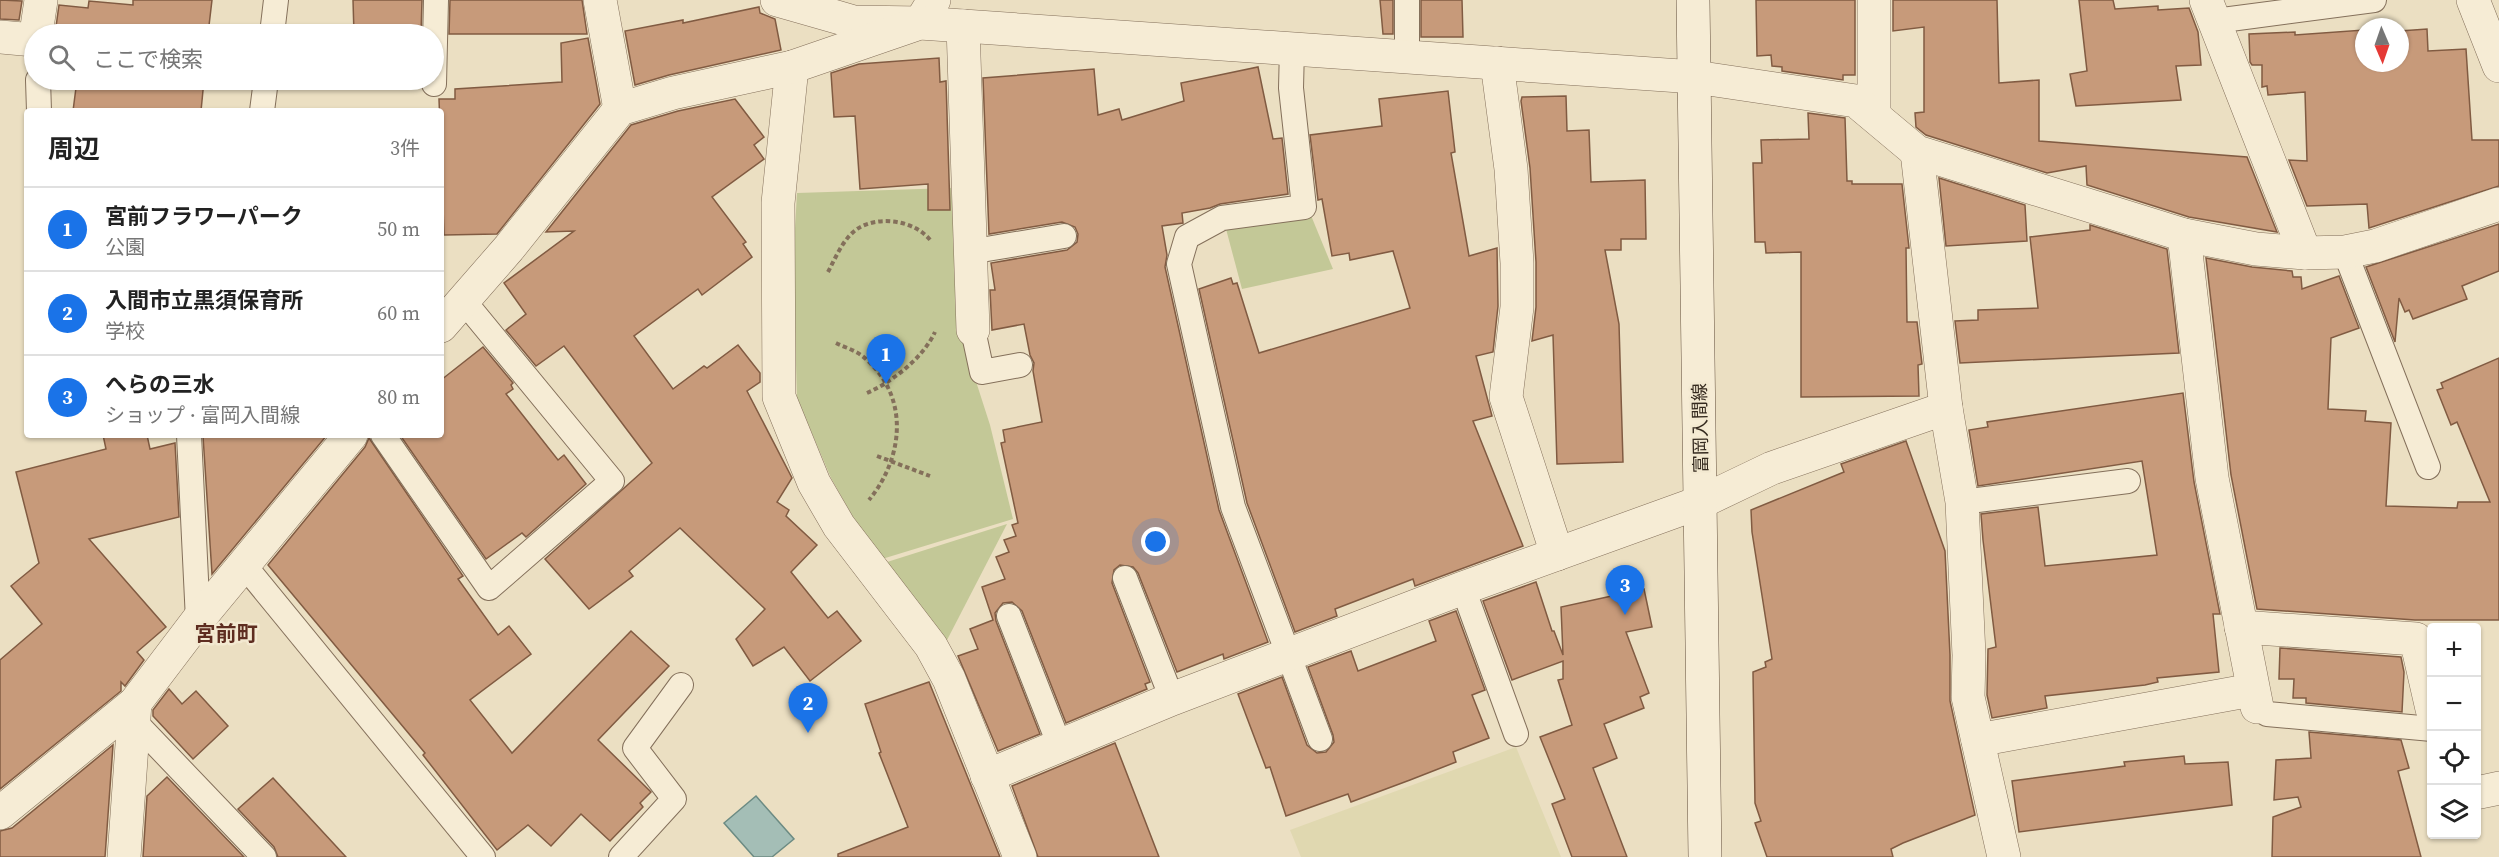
<!DOCTYPE html>
<html lang="ja">
<head>
<meta charset="utf-8">
<style>
	body { margin:0; font-family:"Source Serif 4","Noto Sans JP",serif; background:#f6f6f6; color:#222 }
	.controls { position:absolute; right:18px; bottom:18px; display:grid; overflow:hidden; border-radius:6px; box-shadow:0 2px 4px #0004 }
	.controls button { width:54px; height:54px; display:grid; place-items:center; padding:0; border:0; border-bottom:2px solid #e0e0e0; background:#fff; color:#222; font:30px sans-serif }
	.compass { position:absolute; left:2355px; top:18px; width:54px; height:54px; border-radius:50%; background:#fff; box-shadow:0 2px 4px #0004; rotate:178deg }
	.you { position:absolute; left:1156px; top:542px; width:21px; height:21px; margin:-15px; border:4px solid #fff; border-radius:50%; background:#1a73e8; box-shadow:0 0 0 9px #1a73e833 }
	.badge { display:grid; place-items:center; width:39px; height:39px; border-radius:50%; background:#1a73e8; color:#fff; font-size:20px; font-weight:700 }
	.pin { position:absolute; translate:-50% -50px; filter:drop-shadow(0 2px 3px #0008) }
	.pin::after { content:''; position:absolute; top:32px; width:21px; height:18px; background:inherit; clip-path:polygon(0 0,100% 0,50% 100%) }
	.list { margin:0; padding:0; list-style:none }
	h2 { display:flex; justify-content:space-between; align-items:center; height:78px; margin:0; padding:0 24px; font-size:26px }
	h2 small { font-size:20px; font-weight:400; color:#767676 }
	.list li { display:grid; grid-template-columns:39px 1fr auto; gap:18px; align-items:center; box-sizing:border-box; height:84px; padding:0 24px; border-top:2px solid #e0e0e0 }
	.list b { display:block; font-size:22px; white-space:nowrap }
	.list p { margin:0; font-size:20px; white-space:nowrap; color:#767676 }
	.list em { font-size:20px; font-style:normal; color:#767676 }
	.icon { flex:none; width:33px; height:33px; fill:none; stroke:currentColor; stroke-width:2; stroke-linecap:round; stroke-linejoin:round }
	.map { position:relative; flex:none; width:2499px; height:857px; overflow:hidden }
	.search { position:absolute; background:#fff; box-shadow:0 2px 4px #0004; left:24px; top:24px; width:420px; height:66px; display:flex; align-items:center; gap:15px; box-sizing:border-box; padding:0 21px; border-radius:33px; color:#767676; font-size:22px }
	.panel { position:absolute; background:#fff; box-shadow:0 2px 4px #0004; left:24px; top:108px; width:420px; height:330px; border-radius:6px }
	.map>svg:first-child { display:block }
	.farmland { fill:#e0d8b0 }
	.green { fill:#c3c897 }
	.water { fill:#a4beb6; stroke:#6c8b83; stroke-width:1.5 }
	.building { fill:#c79a7a; stroke:#815b42; stroke-width:1.5 }
	.lines { fill:none; stroke-linecap:round; stroke-linejoin:round }
	.lane-casing { stroke:#84705b; stroke-width:26 }
	.street-casing { stroke:#84705b; stroke-width:34 }
	.secondary-casing { stroke:#65513e; stroke-width:34 }
	.path { stroke:#84705b; stroke-width:4; stroke-dasharray:4.5 3; stroke-linecap:butt }
	.lane { stroke:#f6ecd5; stroke-width:24 }
	.street { stroke:#f6ecd5; stroke-width:33 }
	.secondary { stroke:#f6ecd5; stroke-width:33 }
	.labels { text-anchor:middle; dominant-baseline:central; stroke-width:5; stroke-linejoin:round; paint-order:stroke }
	.street-label { font-size:18px; fill:#34291e; stroke:#f3e9d1 }
	.quarter-label { font-size:21px; font-weight:bold; fill:#5e2d20; stroke:#f3e9d1 }
</style>
</head>
<body>
<div class="map">
<svg width="2499" height="857" viewBox="0 0 2499 857">
	<rect width="100%" height="100%" fill="#ebdfc2"/>
	<!-- farmland -->
	<polygon class="farmland" points="1516,747 1561,857 1301,857 1290,830"/>
	<!-- green -->
	<g class="green">
		<polygon points="951,188 956,263 972,369 990,425 1013,519 882,559 853,517 831,478 797,398 793,264 797,193"/>
		<polygon points="1310,213 1333,269 1242,289 1226,229"/>
		<polygon points="1007,524 946,642 884,563"/>
	</g>
	<!-- water -->
	<polygon class="water" points="756,796 794,839 772,857 754,857 724,823"/>
	<!-- building -->
	<g class="building">
		<polygon points="0,0 22,1 19,20 0,19"/>
		<polygon points="133,0 212,0 208,34 55,34 59,5 88,8 89,1 133,5"/>
		<polygon points="353,0 422,0 421,34 354,34"/>
		<polygon points="450,0 582,0 587,34 449,34"/>
		<polygon points="1380,0 1393,0 1393,34 1383,34"/>
		<polygon points="1421,0 1462,0 1463,37 1421,37"/>
		<polygon points="1756,0 1855,0 1855,75 1843,75 1843,80 1782,71 1782,67 1772,66 1771,55 1757,56"/>
		<polygon points="1893,0 1997,0 1999,83 2039,80 2039,141 2247,157 2277,232 2189,217 2087,185 2086,166 2047,173 1926,135 1916,127 1915,113 1924,112 1924,27 1893,31"/>
		<polygon points="2079,0 2113,0 2115,9 2158,6 2158,10 2189,8 2198,32 2201,65 2176,66 2181,100 2076,106 2070,74 2087,71"/>
		<polygon points="759,7 760,13 775,19 781,50 669,75 635,85 625,31 683,20 683,23"/>
		<polygon points="2427,29 2428,51 2466,49 2472,140 2499,140 2499,186 2369,228 2367,204 2307,206 2289,160 2307,161 2305,92 2268,95 2267,86 2262,87 2262,65 2252,65 2250,62 2249,34 2295,32 2295,35 2364,30 2364,63 2400,63 2400,31"/>
		<polygon points="588,38 600,104 497,234 444,235 439,99 455,99 455,89 562,82 561,43"/>
		<polygon points="939,58 940,82 946,81 950,210 928,210 928,184 860,189 855,116 834,117 831,73 859,64"/>
		<polygon points="1258,67 1273,139 1282,138 1288,194 1220,204 1210,208 1182,213 1183,223 1162,226 1167,255 1165,267 1219,510 1268,642 1224,659 1223,654 1177,672 1138,573 1133,567 1120,565 1114,570 1112,583 1150,682 1145,684 1147,689 1066,723 1022,611 1012,602 1003,603 995,613 996,621 1040,734 998,751 958,656 978,649 970,629 993,620 982,587 1005,579 996,557 1009,552 1004,540 1016,536 1012,525 1018,523 1001,443 1005,442 1003,430 1042,422 1033,371 1034,363 1030,355 1024,324 992,330 990,290 995,290 991,263 1067,250 1077,242 1078,234 1075,227 1062,222 989,234 983,78 1094,69 1098,115 1119,109 1122,120 1184,101 1181,83"/>
		<polygon points="77,80 204,80 201,111 73,111"/>
		<polygon points="1448,91 1455,152 1451,153 1469,256 1497,248 1498,306 1493,352 1476,356 1492,416 1473,421 1523,546 1415,586 1413,579 1335,609 1337,616 1295,632 1247,503 1199,289 1231,278 1233,284 1237,283 1259,353 1410,308 1393,251 1350,260 1349,253 1332,256 1322,199 1318,200 1310,135 1382,126 1379,99"/>
		<polygon points="1566,96 1567,131 1589,130 1591,182 1645,180 1646,239 1621,239 1621,250 1605,250 1619,324 1623,462 1557,464 1553,335 1532,341 1536,307 1536,262 1530,168 1521,101 1522,97"/>
		<polygon points="735,99 764,137 754,145 764,159 712,197 746,242 743,244 752,257 702,295 698,289 634,336 673,389 704,366 707,368 738,345 760,373 760,382 747,391 792,478 777,502 789,510 786,516 817,545 791,572 828,618 837,611 861,641 810,681 784,647 753,666 736,639 765,609 680,528 629,571 633,576 589,609 545,559 652,463 564,346 536,366 506,330 526,314 504,283 574,231 546,232 631,125 678,111"/>
		<polygon points="1808,113 1845,118 1847,181 1852,181 1852,184 1902,184 1909,248 1906,248 1907,322 1917,322 1922,364 1918,365 1919,396 1801,397 1801,252 1766,253 1765,242 1755,242 1753,163 1762,163 1761,140 1809,139"/>
		<polygon points="1939,178 2025,205 2027,241 1946,246"/>
		<polygon points="2499,224 2499,271 2462,286 2467,299 2413,319 2409,310 2405,312 2399,298 2395,342 2366,267"/>
		<polygon points="2090,225 2167,249 2179,353 1960,363 1955,321 1978,320 1978,310 2038,308 2030,237 2090,230"/>
		<polygon points="2206,258 2252,267 2292,271 2293,277 2301,277 2302,289 2339,276 2359,328 2331,338 2328,409 2366,411 2365,421 2391,423 2386,506 2457,508 2458,502 2490,502 2457,422 2451,425 2437,390 2443,388 2441,383 2499,358 2499,620 2415,620 2257,609 2231,475"/>
		<polygon points="483,347 513,383 511,385 513,389 506,394 558,460 564,455 586,484 526,537 522,533 486,559 400,435 441,435 441,380"/>
		<polygon points="2183,393 2194,482 2220,614 2213,614 2219,672 2157,678 2158,682 2145,685 2045,696 2047,708 1992,718 1987,695 1988,649 1996,647 1983,540 1981,514 2038,507 2045,566 2157,555 2142,461 1978,486 1969,430 1988,427 1987,422"/>
		<polygon points="103,435 147,435 150,449 175,443 179,517 89,539 166,627 137,652 144,660 125,686 121,682 121,691 0,789 0,660 42,624 11,586 39,563 16,472 106,449"/>
		<polygon points="209,435 327,435 212,574 203,436"/>
		<polygon points="369,438 463,576 458,579 498,635 509,626 531,654 470,700 512,753 631,631 669,666 598,740 651,792 640,803 643,807 610,841 581,814 551,846 528,825 497,850 423,755 425,753 268,565 365,447"/>
		<polygon points="1906,441 1945,551 1950,655 1950,701 1975,815 1903,843 1891,849 1893,857 1767,857 1755,823 1761,821 1755,803 1753,672 1766,667 1765,662 1772,659 1752,532 1751,510 1844,472 1841,464"/>
		<polygon points="1536,582 1552,631 1554,631 1563,655 1561,607 1644,589 1652,627 1626,632 1649,693 1640,697 1644,708 1604,724 1617,758 1593,768 1627,857 1572,857 1552,804 1565,799 1540,737 1572,725 1558,680 1563,679 1563,661 1512,680 1483,601"/>
		<polygon points="1456,611 1485,690 1472,695 1489,738 1453,752 1456,762 1410,780 1351,802 1348,794 1286,816 1270,767 1266,768 1238,694 1282,677 1307,745 1317,753 1326,752 1334,742 1333,735 1308,667 1351,651 1358,671 1436,641 1429,621"/>
		<polygon points="2280,648 2401,657 2404,672 2402,712 2306,703 2306,698 2293,698 2294,679 2279,679"/>
		<polygon points="929,682 1000,857 838,857 838,854 908,827 879,753 881,752 865,704"/>
		<polygon points="169,689 182,704 196,691 228,726 193,759 153,716 153,710"/>
		<polygon points="2309,732 2401,740 2409,768 2398,771 2421,857 2272,857 2273,817 2301,807 2298,797 2274,800 2276,760 2311,758"/>
		<polygon points="1115,743 1159,857 1038,857 1012,786"/>
		<polygon points="113,745 105,857 0,857 0,831 12,828"/>
		<polygon points="2184,756 2185,764 2228,762 2232,805 2019,832 2012,781 2125,766 2124,762"/>
		<polygon points="167,777 217,829 244,857 143,857 147,796"/>
		<polygon points="273,778 346,857 278,857 274,847 238,809"/>
	</g>
	<g class="lines">
		<defs>
			<g id="lane">
				<polyline points="2215,21 2374,0"/>
				<polyline points="272,34 276,0"/>
				<polyline points="1292,48 1291,88 1304,207 1222,218 1187,237 1179,264 1233,507 1320,739"/>
				<polyline points="1407,56 1407,0"/>
				<polyline points="38,80 39,111"/>
				<polyline points="434,84 436,0"/>
				<polyline points="262,111 266,80"/>
				<polyline points="969,252 1064,236"/>
				<polyline points="2345,252 2428,467"/>
				<polyline points="973,330 982,372 1020,365"/>
				<polyline points="189,435 198,620"/>
				<polyline points="383,435 489,588 612,481 463,300"/>
				<polyline points="1962,502 2128,481"/>
				<polyline points="244,565 483,857"/>
				<polyline points="1125,578 1172,699"/>
				<polyline points="1463,588 1516,734"/>
				<polyline points="1009,616 1059,744"/>
				<polyline points="2257,707 2267,714 2432,729"/>
				<polyline points="134,721 264,857"/>
				<polyline points="621,857 674,799 635,748 681,685"/>
			</g>
			<g id="street">
				<polyline points="600,0 620,109"/>
				<polyline points="777,0 854,22 920,23 934,0"/>
				<polyline points="1874,0 1874,115"/>
				<polyline points="2206,0 2305,253"/>
				<polyline points="2473,0 2499,66"/>
				<polyline points="963,26 973,330"/>
				<polyline points="36,34 41,0"/>
				<polyline points="0,37 34,40"/>
				<polyline points="1497,63 1511,169 1517,263 1517,307 1506,397 1557,554"/>
				<polyline points="792,67 778,203 779,397 814,483 839,526 931,646 949,679 1020,857"/>
				<polyline points="1917,152 1946,408 1962,502 1969,655 1968,697 2004,857"/>
				<polyline points="2184,235 2212,478 2257,707"/>
				<polyline points="441,326 509,248 620,109 673,93 792,67 920,23 1695,77 1856,101 1917,152 2184,235 2256,249 2305,253 2345,252 2375,246 2499,204"/>
				<polyline points="2241,627 2416,639 2432,709"/>
				<polyline points="1978,740 2252,690"/>
				<polyline points="987,776 1172,699 1463,588 1701,502 1772,468 1946,408"/>
				<polyline points="2476,793 2499,788"/>
				<polyline points="0,813 135,703 198,620 351,435"/>
				<polyline points="124,857 135,703"/>
			</g>
			<polyline id="secondary" points="1693,0 1705,857"/>
		</defs>
		<!-- lane casing -->
		<use href="#lane" class="lane-casing"/>
		<!-- street casing -->
		<use href="#street" class="street-casing"/>
		<!-- secondary casing -->
		<use href="#secondary" class="secondary-casing"/>
		<!-- path -->
		<g class="path">
			<path d="M828,272C836,257 843,239 857,229C878,215 915,220 931,241"/>
			<path d="M836,343C844,347 854,350 861,355C910,393 905,456 869,500"/>
			<path d="M867,393C892,382 923,358 935,332"/>
			<polyline points="877,456 930,476"/>
		</g>
		<!-- lane -->
		<use href="#lane" class="lane"/>
		<!-- street -->
		<use href="#street" class="street"/>
		<!-- secondary -->
		<use href="#secondary" class="secondary"/>
	</g>
	<g class="labels">
		<!-- street labels -->
		<g class="street-label">
			<text transform="translate(1700 428) rotate(-91)">富岡入間線</text>
		</g>
		<!-- quarter labels -->
		<g class="quarter-label">
			<text x="226" y="633">宮前町</text>
		</g>
	</g>
</svg>
<div class="controls">
<button>+</button>
<button>−</button>
<button><svg class="icon" aria-label="locate" viewBox="0 0 24 24"><circle cx="12" cy="12" r="6"/><path d="M12 2v4M12 18v4M2 12h4M18 12h4"/></svg></button>
<button><svg class="icon" aria-label="layers" viewBox="0 0 24 24"><path d="M12 4l9 5-9 5-9-5zM3 14l9 5 9-5"/></svg></button>
</div>
<svg class="compass" viewBox="-18 -18 36 36"><path d="M0-13l5 13h-10z" fill="#e53935"/><path d="M0 13l5-13h-10z" fill="#767676"/></svg>
<div class="you"></div>
<div class="pin badge" style="left:886px;top:384px">1</div>
<div class="pin badge" style="left:808px;top:733px">2</div>
<div class="pin badge" style="left:1625px;top:615px">3</div>
<div class="search"><svg class="icon" aria-label="search" viewBox="0 0 24 24"><circle cx="10" cy="10" r="6"/><path d="M15 15l6 6"/></svg>ここで検索</div>
<section class="panel">
<h2>周辺<small>3件</small></h2>
<ul class="list">
<li><span class="badge">1</span><div><b>宮前フラワーパーク</b><p>公園</p></div><em>50 m</em></li>
<li><span class="badge">2</span><div><b>入間市立黒須保育所</b><p>学校</p></div><em>60 m</em></li>
<li><span class="badge">3</span><div><b>へらの三水</b><p>ショップ · 富岡入間線</p></div><em>80 m</em></li>
</ul>
</section>
</div>
</body>
</html>
